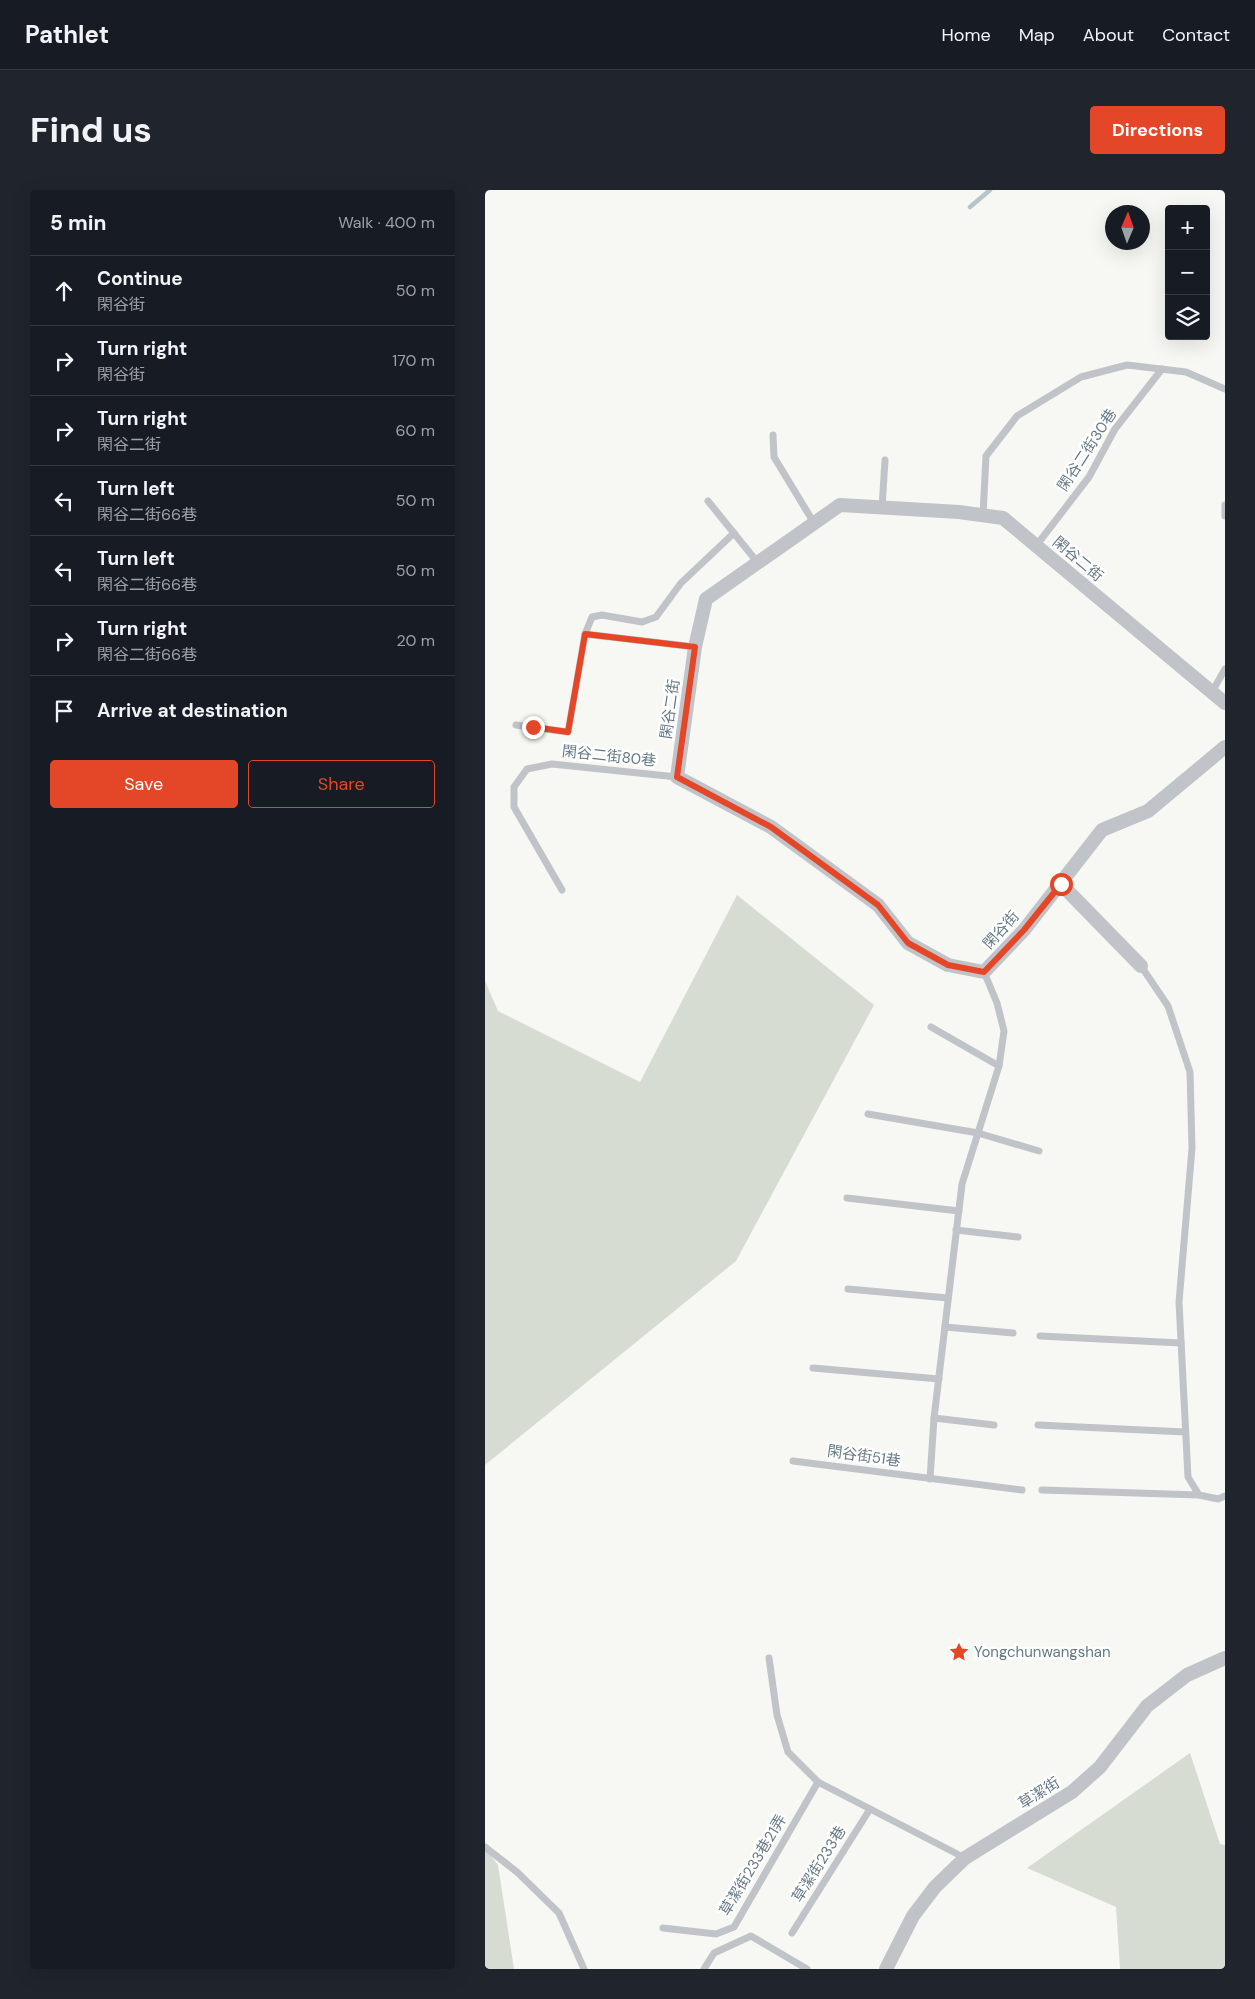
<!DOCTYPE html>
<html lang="en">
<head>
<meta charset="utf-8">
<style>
	body { margin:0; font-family:"DM Sans","Noto Sans TC",sans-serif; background:#20242c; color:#f1f3f6 }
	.controls { position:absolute; right:15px; top:15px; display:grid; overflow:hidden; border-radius:5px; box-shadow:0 5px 20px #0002 }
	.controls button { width:45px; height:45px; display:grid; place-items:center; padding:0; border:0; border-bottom:1px solid #363941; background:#171b24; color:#f1f3f6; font:25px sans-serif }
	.compass { position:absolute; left:620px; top:15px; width:45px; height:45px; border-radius:50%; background:#171b24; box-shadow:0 5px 20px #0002; rotate:2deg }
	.stop { position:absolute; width:15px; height:15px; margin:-11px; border:4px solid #e44727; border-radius:50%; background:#fff }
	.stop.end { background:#e44727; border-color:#fff; box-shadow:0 1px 5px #0008 }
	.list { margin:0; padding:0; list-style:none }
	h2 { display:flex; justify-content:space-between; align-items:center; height:65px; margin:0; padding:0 20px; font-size:21px }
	h2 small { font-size:16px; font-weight:400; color:#9ea1a6 }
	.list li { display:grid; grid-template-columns:32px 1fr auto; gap:15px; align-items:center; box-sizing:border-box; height:70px; padding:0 20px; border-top:1px solid #363941 }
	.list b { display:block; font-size:19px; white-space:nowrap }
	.list p { margin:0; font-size:16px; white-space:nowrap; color:#9ea1a6 }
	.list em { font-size:16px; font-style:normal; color:#9ea1a6 }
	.actions { display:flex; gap:10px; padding:15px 20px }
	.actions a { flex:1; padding:11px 0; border:1px solid #e44727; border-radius:5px; text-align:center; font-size:18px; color:#e44727 }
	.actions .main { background:#e44727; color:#fff }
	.icon { flex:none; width:28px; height:28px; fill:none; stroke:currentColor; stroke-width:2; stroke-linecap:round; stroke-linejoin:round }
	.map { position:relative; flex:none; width:740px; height:1779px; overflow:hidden; border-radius:5px }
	header { display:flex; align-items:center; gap:30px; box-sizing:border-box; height:70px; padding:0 25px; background:#171b24; border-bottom:1px solid #363941 }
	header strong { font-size:24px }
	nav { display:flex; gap:28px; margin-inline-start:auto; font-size:18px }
	.intro { display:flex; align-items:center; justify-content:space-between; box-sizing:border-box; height:120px; padding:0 30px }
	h1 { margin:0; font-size:35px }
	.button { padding:12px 22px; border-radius:5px; background:#e44727; color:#fff; font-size:18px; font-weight:700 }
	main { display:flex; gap:30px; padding:0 30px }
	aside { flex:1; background:#171b24; border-radius:5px; box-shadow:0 5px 20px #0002 }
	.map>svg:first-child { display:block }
	.green { fill:#d7dcd3 }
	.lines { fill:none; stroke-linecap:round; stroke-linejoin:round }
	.stream { stroke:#b7c5c8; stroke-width:4.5 }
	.lane { stroke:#c0c4c8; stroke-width:7 }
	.street { stroke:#c0c4c8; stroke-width:14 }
	.route { stroke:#e44727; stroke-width:6 }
	.labels { text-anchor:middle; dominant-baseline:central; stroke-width:5; stroke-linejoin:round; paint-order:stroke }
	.street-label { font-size:15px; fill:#667985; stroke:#fff }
	.poi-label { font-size:15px; fill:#667985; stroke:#fff; text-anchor:start }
</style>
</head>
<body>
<header>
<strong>Pathlet</strong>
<nav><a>Home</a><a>Map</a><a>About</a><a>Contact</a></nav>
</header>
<div class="intro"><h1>Find us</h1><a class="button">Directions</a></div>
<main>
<aside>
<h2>5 min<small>Walk · 400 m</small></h2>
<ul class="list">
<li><svg class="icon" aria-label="ahead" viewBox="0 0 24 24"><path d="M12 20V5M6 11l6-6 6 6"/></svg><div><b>Continue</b><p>閑谷街</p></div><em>50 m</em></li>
<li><svg class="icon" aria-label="right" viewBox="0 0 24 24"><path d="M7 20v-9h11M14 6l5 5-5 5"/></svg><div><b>Turn right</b><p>閑谷街</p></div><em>170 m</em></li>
<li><svg class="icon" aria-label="right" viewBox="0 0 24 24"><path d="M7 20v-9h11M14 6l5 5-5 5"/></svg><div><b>Turn right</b><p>閑谷二街</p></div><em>60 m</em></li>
<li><svg class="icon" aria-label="left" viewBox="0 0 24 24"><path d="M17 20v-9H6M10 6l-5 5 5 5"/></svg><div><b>Turn left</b><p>閑谷二街66巷</p></div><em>50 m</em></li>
<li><svg class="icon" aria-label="left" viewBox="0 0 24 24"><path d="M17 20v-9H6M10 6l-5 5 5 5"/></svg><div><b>Turn left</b><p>閑谷二街66巷</p></div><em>50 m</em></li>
<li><svg class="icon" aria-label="right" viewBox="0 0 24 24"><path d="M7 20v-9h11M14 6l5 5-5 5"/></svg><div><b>Turn right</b><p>閑谷二街66巷</p></div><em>20 m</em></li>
<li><svg class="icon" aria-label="arrive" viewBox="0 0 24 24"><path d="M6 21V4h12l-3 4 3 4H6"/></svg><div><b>Arrive at destination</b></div></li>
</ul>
<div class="actions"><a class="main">Save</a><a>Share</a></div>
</aside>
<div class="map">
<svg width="740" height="1779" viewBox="0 0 740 1779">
	<rect width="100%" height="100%" fill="#f7f7f4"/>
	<!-- green -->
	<g class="green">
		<polygon points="252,705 389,815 251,1071 0,1275 0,791 13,821 155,892"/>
		<polygon points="705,1563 735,1654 740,1655 740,1779 635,1779 631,1717 542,1678"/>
		<polygon points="0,1658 13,1675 29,1779 0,1779"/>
	</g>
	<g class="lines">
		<!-- stream -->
		<polyline class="stream" points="485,17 505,0"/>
		<!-- lane -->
		<g class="lane">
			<polyline points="288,245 289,267 329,333"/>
			<polyline points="223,311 273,373"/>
			<polyline points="740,315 740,326"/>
			<polyline points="397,318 400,270"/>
			<polyline points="498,325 501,266 532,226 596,187 642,175 701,182 740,199"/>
			<polyline points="551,356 604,287 630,239 677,179"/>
			<polyline points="100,444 107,427 117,425 157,432 171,427 196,393 249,343"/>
			<polyline points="727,502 740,479"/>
			<polyline points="31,535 83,542 100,444 210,457"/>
			<polyline points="77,700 29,617 29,597 42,579 67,574 192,587"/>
			<polyline points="656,776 683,816 705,882 707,958 694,1112 703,1287 714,1305 733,1309 740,1306"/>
			<polyline points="446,837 514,876"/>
			<polyline points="383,924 493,943 554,961"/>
			<polyline points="362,1008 474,1021"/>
			<polyline points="471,1040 533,1047"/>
			<polyline points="363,1099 463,1108"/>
			<polyline points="460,1137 528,1143"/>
			<polyline points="555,1146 696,1153"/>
			<polyline points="328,1178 454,1189"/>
			<polyline points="449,1228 509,1235"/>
			<polyline points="553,1235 700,1242"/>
			<polyline points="308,1271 537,1300"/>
			<polyline points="445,1289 449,1228 477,994 514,876 519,841 512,813 499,782"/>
			<polyline points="557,1300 714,1305"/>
			<polyline points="284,1468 292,1525 303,1562 333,1592 480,1668"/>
			<polyline points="0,1657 32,1682 74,1723 99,1779"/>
			<polyline points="178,1738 231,1744 249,1737 333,1592"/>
			<polyline points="307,1743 385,1619"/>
			<polyline points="219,1779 229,1763 266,1746 322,1779"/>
		</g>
		<!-- street -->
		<g class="street">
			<polyline points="740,513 518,328 474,322 355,315 221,409 210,457 192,587 286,637 393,715 423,753 463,775 499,782 539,740 617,640 663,621 740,557"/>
			<polyline points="575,693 656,776"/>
			<polyline points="401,1779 428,1726 450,1697 480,1668 587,1602 615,1577 662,1516 702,1485 740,1468"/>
		</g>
	</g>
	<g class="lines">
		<!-- route -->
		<polyline class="route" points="48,537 83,542 100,444 210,457 192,587 286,637 393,715 423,753 463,775 499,782 539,740 576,694"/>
	</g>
	<!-- icons -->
	<defs>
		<symbol id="sight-bare" viewBox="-9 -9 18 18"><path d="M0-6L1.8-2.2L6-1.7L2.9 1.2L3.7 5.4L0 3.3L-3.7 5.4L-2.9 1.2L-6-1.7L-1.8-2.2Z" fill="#e44727" stroke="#fff" stroke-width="2.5" paint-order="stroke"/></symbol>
	</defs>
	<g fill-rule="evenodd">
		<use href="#sight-bare" x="460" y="1448" width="28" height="28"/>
	</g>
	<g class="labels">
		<!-- street labels -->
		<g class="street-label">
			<text transform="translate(602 260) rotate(-57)">閑谷二街30巷</text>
			<text transform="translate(593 369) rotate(40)">閑谷二街</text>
			<text transform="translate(185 519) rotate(-82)">閑谷二街</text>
			<text transform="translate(124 566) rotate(6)">閑谷二街80巷</text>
			<text transform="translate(516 740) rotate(-48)">閑谷街</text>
			<text transform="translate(379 1266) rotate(8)">閑谷街51巷</text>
			<text transform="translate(554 1603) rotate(-32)">草潔街</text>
			<text transform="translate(334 1674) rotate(-58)">草潔街233巷</text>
			<text transform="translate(268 1675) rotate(-59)">草潔街233巷21弄</text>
		</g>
		<!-- poi labels -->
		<g class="poi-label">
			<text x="489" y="1462">Yongchunwangshan</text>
		</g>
	</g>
</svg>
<div class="controls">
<button>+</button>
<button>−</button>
<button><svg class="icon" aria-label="layers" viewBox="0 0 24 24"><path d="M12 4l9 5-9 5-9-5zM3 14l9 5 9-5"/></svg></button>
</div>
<svg class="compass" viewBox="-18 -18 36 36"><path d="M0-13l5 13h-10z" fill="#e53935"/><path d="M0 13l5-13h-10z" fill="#9ea1a6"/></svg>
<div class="stop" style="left:576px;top:694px"></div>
<div class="stop end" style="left:48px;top:537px"></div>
</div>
</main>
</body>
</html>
